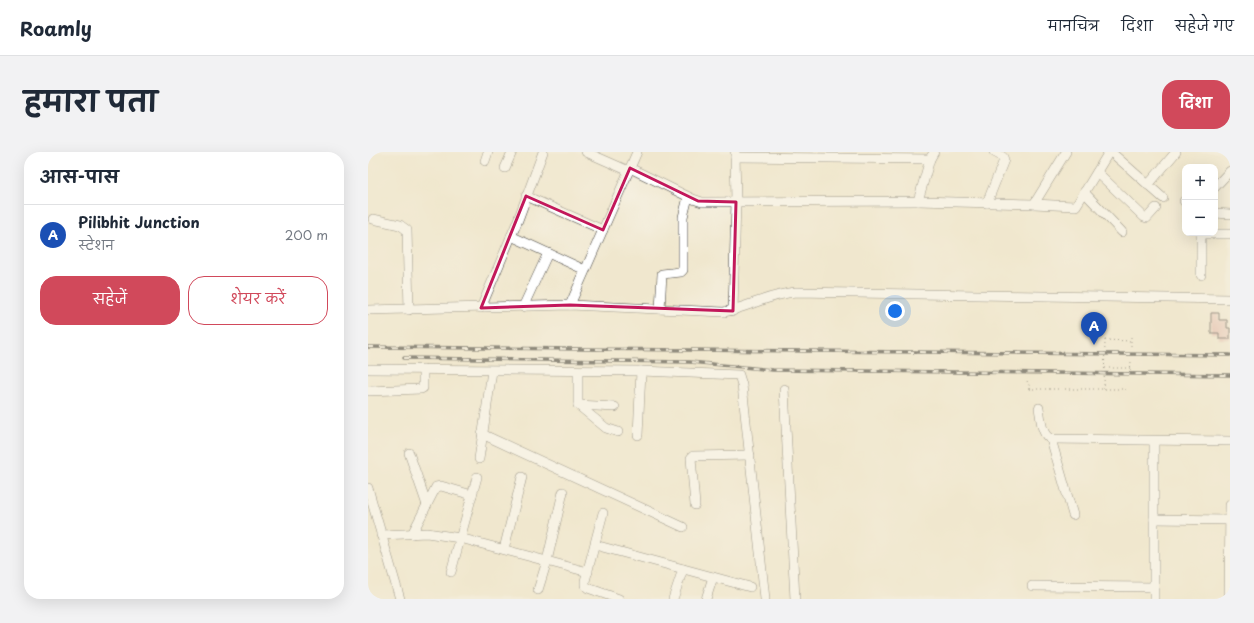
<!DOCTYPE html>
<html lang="hi">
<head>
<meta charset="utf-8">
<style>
	body { margin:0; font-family:"Playpen Sans","Playpen Sans Deva",sans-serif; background:#f2f2f3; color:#1f2937 }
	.controls { position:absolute; right:12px; top:12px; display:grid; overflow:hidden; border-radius:8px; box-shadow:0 4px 16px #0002 }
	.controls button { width:36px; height:36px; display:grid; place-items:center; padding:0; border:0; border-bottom:1px solid #e0e1e3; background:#fff; color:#1f2937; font:20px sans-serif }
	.you { position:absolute; left:527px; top:159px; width:14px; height:14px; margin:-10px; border:3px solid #fff; border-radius:50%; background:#1a73e8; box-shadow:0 0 0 6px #1a73e833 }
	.badge { display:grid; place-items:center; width:26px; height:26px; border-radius:50%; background:#d1495b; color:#fff; font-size:13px; font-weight:700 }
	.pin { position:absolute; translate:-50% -33px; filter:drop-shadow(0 1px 2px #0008) }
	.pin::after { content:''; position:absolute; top:21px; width:14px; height:12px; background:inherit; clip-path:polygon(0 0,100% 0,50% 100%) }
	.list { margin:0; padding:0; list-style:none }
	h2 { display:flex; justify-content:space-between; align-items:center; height:52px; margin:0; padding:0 16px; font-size:17px }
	h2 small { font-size:13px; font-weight:400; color:#747a83 }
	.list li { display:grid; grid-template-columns:26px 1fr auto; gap:12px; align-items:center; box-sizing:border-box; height:60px; padding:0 16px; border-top:1px solid #e0e1e3 }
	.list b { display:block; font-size:15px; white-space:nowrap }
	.list p { margin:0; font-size:13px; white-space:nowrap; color:#747a83 }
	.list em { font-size:13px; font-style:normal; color:#747a83 }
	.actions { display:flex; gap:8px; padding:12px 16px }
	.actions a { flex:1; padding:9px 0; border:1px solid #d1495b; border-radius:16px; text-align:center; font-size:14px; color:#d1495b }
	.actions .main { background:#d1495b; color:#fff }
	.map { position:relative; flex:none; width:862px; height:447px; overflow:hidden; border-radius:16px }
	header { display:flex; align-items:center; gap:24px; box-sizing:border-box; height:56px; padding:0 20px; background:#fff; border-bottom:1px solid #e0e1e3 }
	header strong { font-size:19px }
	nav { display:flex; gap:22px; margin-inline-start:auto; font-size:14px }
	.intro { display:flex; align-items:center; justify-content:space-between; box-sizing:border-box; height:96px; padding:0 24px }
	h1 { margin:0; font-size:28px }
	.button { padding:10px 18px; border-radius:16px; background:#d1495b; color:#fff; font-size:14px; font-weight:700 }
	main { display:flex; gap:24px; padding:0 24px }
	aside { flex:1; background:#fff; border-radius:16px; box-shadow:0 4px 16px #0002 }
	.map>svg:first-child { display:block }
	.building { fill:#dea69d }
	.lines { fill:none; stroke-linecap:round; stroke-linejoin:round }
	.minor-casing { stroke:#3c3a37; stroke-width:10 }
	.path { stroke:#3c3a37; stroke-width:1; stroke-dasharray:1 3; stroke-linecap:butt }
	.minor { stroke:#fff; stroke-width:9 }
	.rail-casing { stroke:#1c1c1c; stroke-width:3.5 }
	.rail { stroke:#f7f3e8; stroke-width:2; stroke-dasharray:6; stroke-linecap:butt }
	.path-bridge { stroke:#3c3a37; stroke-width:1; stroke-dasharray:1 3; stroke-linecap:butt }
	.marked { fill:none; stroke:#c2185b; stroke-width:3; stroke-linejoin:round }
</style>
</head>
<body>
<header>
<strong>Roamly</strong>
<nav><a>मानचित्र</a><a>दिशा</a><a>सहेजे गए</a></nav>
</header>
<div class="intro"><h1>हमारा पता</h1><a class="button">दिशा</a></div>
<main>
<aside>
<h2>आस-पास<small></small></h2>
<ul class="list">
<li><span class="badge" style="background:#1a4fb4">A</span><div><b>Pilibhit Junction</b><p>स्टेशन</p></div><em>200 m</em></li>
</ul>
<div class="actions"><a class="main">सहेजें</a><a>शेयर करें</a></div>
</aside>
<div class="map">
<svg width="862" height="447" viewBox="0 0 862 447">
	<rect width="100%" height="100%" fill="#f7f3e8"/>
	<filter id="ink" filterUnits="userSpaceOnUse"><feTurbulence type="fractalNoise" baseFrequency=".025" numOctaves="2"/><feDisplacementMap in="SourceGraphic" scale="8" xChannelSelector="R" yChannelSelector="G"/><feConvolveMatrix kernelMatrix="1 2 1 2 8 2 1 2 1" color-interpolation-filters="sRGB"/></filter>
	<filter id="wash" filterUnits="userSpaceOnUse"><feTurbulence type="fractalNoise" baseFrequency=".012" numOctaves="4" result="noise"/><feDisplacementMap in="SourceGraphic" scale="16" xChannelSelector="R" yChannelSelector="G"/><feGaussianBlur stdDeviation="0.9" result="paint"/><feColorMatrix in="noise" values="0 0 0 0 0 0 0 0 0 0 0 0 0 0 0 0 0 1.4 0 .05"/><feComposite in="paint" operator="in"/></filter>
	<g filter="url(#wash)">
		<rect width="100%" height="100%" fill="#f0e7ce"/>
		<g id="blocks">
			<!-- building -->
			<polygon class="building" points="843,161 851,161 851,168 859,168 859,176 862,176 862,187 851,187 851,181 843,181"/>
		</g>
	</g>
	<g filter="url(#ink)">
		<use href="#blocks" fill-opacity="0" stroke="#3c3a37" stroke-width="1"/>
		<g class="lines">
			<defs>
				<g id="minor">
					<polyline points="218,0 261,19"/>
					<polyline points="743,0 795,46"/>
					<polyline points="367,5 562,7"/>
					<polyline points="117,9 120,0"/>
					<polyline points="137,16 144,0"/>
					<polyline points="262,16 325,47 334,50 550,49 562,7 566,0"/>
					<polyline points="729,20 776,65 779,66 788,56"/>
					<polyline points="780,33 808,0"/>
					<polyline points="847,35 862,19"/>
					<polyline points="716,40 754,80"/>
					<polyline points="158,44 235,78"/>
					<polyline points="550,49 666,52 698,0"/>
					<polyline points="816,49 817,50"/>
					<polyline points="619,51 636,8 635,5 626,0"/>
					<polyline points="666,52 706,54 708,54 741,0"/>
					<polyline points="847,61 862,62"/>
					<polyline points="5,67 32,73 39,78 41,158"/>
					<polyline points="833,82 862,82"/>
					<polyline points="143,84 217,118"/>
					<polyline points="833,123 833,81"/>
					<polyline points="202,153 269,0"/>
					<polyline points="155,155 180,101"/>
					<polyline points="113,156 150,68 175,0"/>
					<polyline points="292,157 294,122 313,120 315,118 315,65 320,45"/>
					<path d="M0,158L202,153L356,160C381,155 402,142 428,140L862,147"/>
					<polyline points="365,159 368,50 367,0"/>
					<polyline points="0,217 273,219 371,223 374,233 397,447"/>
					<polyline points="210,219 210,253 238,276 250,280"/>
					<polyline points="416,237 427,447"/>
					<polyline points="0,239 53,237 55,236 55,217"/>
					<polyline points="210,253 247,255"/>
					<path d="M671,256C673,266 673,283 683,287L862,289"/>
					<polyline points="114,282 315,375"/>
					<polyline points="270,283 273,219"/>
					<polyline points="683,287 705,363"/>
					<polyline points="786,289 786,447"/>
					<polyline points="41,301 59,353"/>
					<polyline points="111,307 124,219"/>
					<polyline points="0,336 32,447"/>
					<polyline points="327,353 323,306 325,304 382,303"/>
					<polyline points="235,361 217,429 217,433 220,436 251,447"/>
					<polyline points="786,367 862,368"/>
					<polyline points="44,382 68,335 73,334 104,343"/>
					<polyline points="13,383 59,381 92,386 220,420"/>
					<polyline points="227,393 382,435"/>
					<polyline points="136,397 154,325"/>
					<polyline points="83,420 109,325"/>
					<polyline points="664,434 786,435"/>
					<polyline points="170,438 179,409 195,340"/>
					<polyline points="305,447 315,417"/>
					<polyline points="338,447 345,425"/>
					<polyline points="861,447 862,353"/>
				</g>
			</defs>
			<!-- minor casing -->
			<use href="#minor" class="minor-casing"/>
			<!-- path -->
			<g class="path">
				<polyline points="763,185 763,196"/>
				<polyline points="737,188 763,189"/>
				<polyline points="737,216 763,216"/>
				<polyline points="762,219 763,210"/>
				<polyline points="659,229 662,235 659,239"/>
				<polyline points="661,237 758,237"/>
			</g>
			<!-- minor -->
			<use href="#minor" class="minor"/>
			<defs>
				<g id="rail">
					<polyline points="0,195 862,203"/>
					<polyline points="36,206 322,210 405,218 862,223"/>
				</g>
			</defs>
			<!-- rail casing -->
			<use href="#rail" class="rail-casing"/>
			<!-- rail -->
			<use href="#rail" class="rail"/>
			<!-- path-bridge -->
			<polyline class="path-bridge" points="736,237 737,188"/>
		</g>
	</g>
	<!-- marked area -->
	<path d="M0 0H862V447H0ZM262,16L330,49L368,50L365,159L202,153L113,156L158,44L235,78Z" fill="#f0e7ce" fill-opacity=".55" fill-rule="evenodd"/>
	<path class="marked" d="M262,16L330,49L368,50L365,159L202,153L113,156L158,44L235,78Z"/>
</svg>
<div class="controls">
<button>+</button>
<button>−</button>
</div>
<div class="you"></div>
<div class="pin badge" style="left:726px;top:193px;background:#1a4fb4">A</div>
</div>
</main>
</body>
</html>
